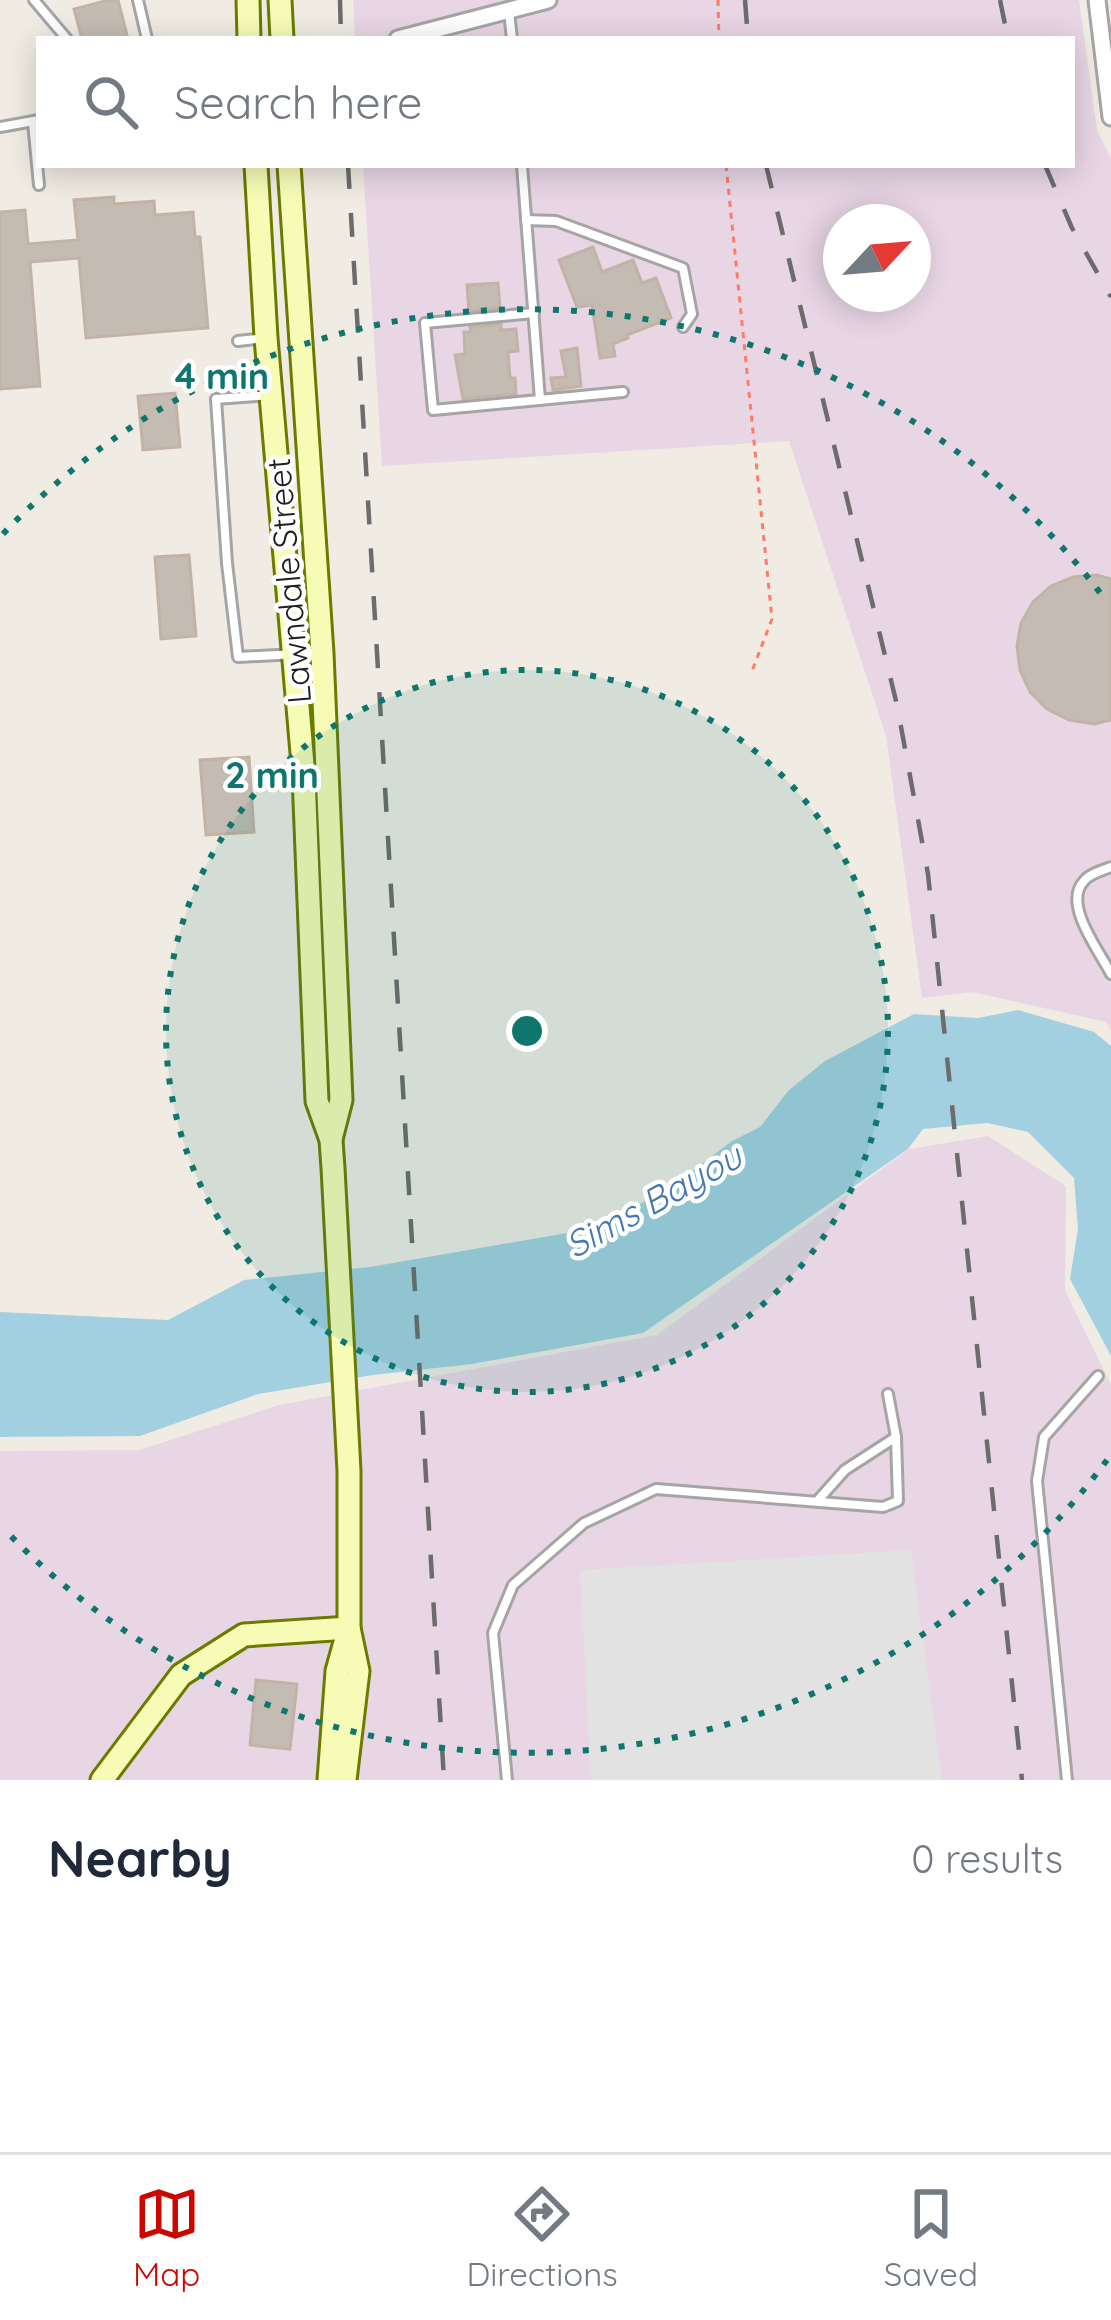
<!DOCTYPE html>
<html lang="en">
<head>
<meta charset="utf-8">
<style>
	body { margin:0; font-family:Quicksand,sans-serif; background:#f6f6f7; color:#1f2937 }
	.compass { position:absolute; left:823px; top:204px; width:108px; height:108px; border-radius:50%; background:#fff; box-shadow:0 6px 30px #0003; rotate:64deg }
	.list { margin:0; padding:0; list-style:none }
	h2 { display:flex; justify-content:space-between; align-items:center; height:156px; margin:0; padding:0 48px; font-size:51px }
	h2 small { font-size:39px; font-weight:400; color:#747a83 }
	.icon { flex:none; width:66px; height:66px; fill:none; stroke:currentColor; stroke-width:2; stroke-linecap:round; stroke-linejoin:round }
	.map { position:relative; flex:none; width:1111px; height:1780px; overflow:hidden }
	.search { position:absolute; background:#fff; box-shadow:0 6px 30px #0003; left:36px; right:36px; top:36px; height:132px; display:flex; align-items:center; gap:30px; box-sizing:border-box; padding:0 42px; border-radius:0px; color:#747a83; font-size:45px }
	.sheet { height:372px; background:#fff }
	nav { display:flex; justify-content:space-around; align-items:center; box-sizing:border-box; height:168px; border-top:3px solid #e0e1e3; background:#fff; font-size:33px; color:#747a83 }
	nav a { display:grid; justify-items:center; gap:6px }
	nav .on { color:#cd0700 }
	.map>svg:first-child { display:block }
	.industrial { fill:#e9d6e5; fill-rule:evenodd }
	.parking { fill:#e2e2e2 }
	.water { fill:#a2d0e0 }
	.building { fill:#c4bcb3; stroke:#c2b3a6; stroke-width:3 }
	.lines { fill:none; stroke-linecap:round; stroke-linejoin:round }
	.lane-casing { stroke:#a5a5a5; stroke-width:14 }
	.street-casing { stroke:#a5a5a5; stroke-width:21 }
	.secondary-casing { stroke:#6a7b00; stroke-width:27 }
	.path { stroke:#ff7b66; stroke-width:3; stroke-dasharray:6 6; stroke-linecap:butt }
	.lane { stroke:#fff; stroke-width:8 }
	.street { stroke:#fff; stroke-width:15 }
	.secondary { stroke:#f6fcb6; stroke-width:21 }
	.rail { stroke:#6c6c6c; stroke-width:4.5; stroke-dasharray:24 24; stroke-linecap:butt }
	.ring { fill:none; stroke:#0f766e; stroke-width:6; stroke-dasharray:6 12 }
	.labels { text-anchor:middle; dominant-baseline:central; stroke-width:9; stroke-linejoin:round; paint-order:stroke }
	.street-label { font-size:33px; fill:#1e1e1e; stroke:#fff }
	.water-label { font-size:36px; font-style:italic; fill:#4679b3; stroke:#fff }
	.centre { fill:#0f766e; stroke:#fff; stroke-width:6 }
	.ring-label { font-size:36px; text-anchor:middle; font-weight:bold; fill:#0f766e; stroke:#fff; stroke-width:9; stroke-linejoin:round; paint-order:stroke }
</style>
</head>
<body>
<div class="map">
<svg width="1111" height="1780" viewBox="0 0 1111 1780">
	<rect width="100%" height="100%" fill="#f0ece4"/>
	<!-- industrial -->
	<g class="industrial">
		<path d="M353,0H1079L1097,130L1111,158V1031L1106,1022L972,992L922,998L886,736L789,441L382,466L363,165H1072V39H355ZM841,222H913V294H841Z"/>
		<polygon points="988,1136 1066,1186 1065,1290 1111,1385 1111,1780 0,1780 0,1451 139,1450 279,1405 657,1335 909,1149"/>
	</g>
	<!-- parking -->
	<polygon class="parking" points="911,1550 942,1780 591,1780 580,1570"/>
	<!-- water -->
	<polygon class="water" points="1018,1010 1094,1032 1111,1046 1111,1356 1070,1279 1078,1229 1074,1178 1028,1132 987,1123 923,1129 908,1149 643,1333 472,1364 373,1375 258,1394 140,1436 0,1437 0,1312 168,1320 244,1280 370,1267 596,1228 671,1187 732,1141 760,1127 789,1090 825,1061 914,1014 978,1018"/>
	<!-- building -->
	<g class="building">
		<polygon points="109,0 118,0 128,39 82,39 74,9"/>
		<polygon points="114,197 114,204 154,201 155,215 193,212 195,237 200,237 208,328 86,338 79,258 30,262 40,386 0,389 0,212 25,210 28,244 78,240 74,200"/>
		<polygon points="593,247 602,272 633,260 642,283 656,278 671,318 627,335 628,338 613,344 615,356 600,358 592,305 577,307 559,260"/>
		<polygon points="498,283 500,308 469,311 467,285"/>
		<polygon points="501,324 501,330 516,329 518,351 508,352 510,378 515,378 516,394 463,399 455,355 465,354 464,332 471,332 470,327"/>
		<polygon points="577,348 581,386 553,390 551,378 566,377 561,351"/>
		<polygon points="175,393 180,447 143,450 138,396"/>
		<polygon points="189,555 196,636 161,639 155,557"/>
		<polygon points="1097,575 1111,579 1111,720 1094,724 1069,720 1047,709 1030,692 1020,670 1017,646 1021,623 1033,602 1051,586 1073,577"/>
		<polygon points="249,757 254,832 206,835 200,760"/>
		<polygon points="256,1680 297,1684 290,1749 250,1745"/>
	</g>
	<g class="lines">
		<defs>
			<g id="lane">
				<polyline points="34,0 67,39"/>
				<polyline points="138,0 147,39"/>
				<polyline points="509,12 512,39"/>
				<polyline points="33,122 39,185"/>
				<polyline points="0,127 39,120"/>
				<polyline points="522,165 540,400"/>
				<polyline points="526,220 556,221 683,268 692,314 683,327"/>
				<polyline points="534,313 425,323 433,410 623,392"/>
				<polyline points="238,341 265,338"/>
				<polyline points="271,395 216,399 227,563 238,657 317,653"/>
				<path d="M1111,867C1103,870 1089,874 1084,881C1062,904 1100,952 1111,974"/>
				<polyline points="819,1499 845,1470 896,1437"/>
				<polyline points="507,1780 493,1633 513,1585 584,1523 656,1489 883,1507 898,1501 896,1437 888,1394"/>
				<polyline points="1067,1780 1037,1481 1044,1437 1098,1376"/>
			</g>
			<g id="street">
				<polyline points="1097,0 1111,117"/>
				<polyline points="398,39 548,0"/>
			</g>
			<g id="secondary">
				<polyline points="248,0 249,39"/>
				<polyline points="280,0 282,39"/>
				<polyline points="256,165 266,338 304,776 317,1101 331,1140 333,1168 349,1471 349,1628 358,1671 345,1780"/>
				<polyline points="289,165 322,653 341,1100 331,1139"/>
				<polyline points="102,1780 181,1675 244,1635 349,1628"/>
				<polyline points="329,1780 337,1671 347,1635"/>
			</g>
		</defs>
		<!-- lane casing -->
		<use href="#lane" class="lane-casing"/>
		<!-- street casing -->
		<use href="#street" class="street-casing"/>
		<!-- secondary casing -->
		<use href="#secondary" class="secondary-casing"/>
		<!-- path -->
		<g class="path">
			<polyline points="718,0 719,39"/>
			<polyline points="726,165 772,619 752,671"/>
		</g>
		<!-- lane -->
		<use href="#lane" class="lane"/>
		<!-- street -->
		<use href="#street" class="street"/>
		<!-- secondary -->
		<use href="#secondary" class="secondary"/>
		<!-- rail -->
		<g class="rail">
			<polyline points="340,0 341,39"/>
			<polyline points="745,0 748,39"/>
			<polyline points="1000,0 1008,39"/>
			<polyline points="348,165 444,1780"/>
			<polyline points="766,165 897,705 928,874 1022,1780"/>
			<polyline points="1045,165 1072,228 1111,297"/>
		</g>
	</g>
	<!-- distance rings -->
	<circle cx="527" cy="1031" r="361" fill="#0f766e" fill-opacity=".12"/>
	<g class="ring">
		<circle cx="527" cy="1031" r="361"/>
		<path d="M1107 1460A722 722 0 0 1 3 1528M3 534A722 722 0 0 1 1107 602"/>
	</g>
	<g class="labels">
		<!-- street labels -->
		<g class="street-label">
			<text transform="translate(288 581) rotate(-95)">Lawndale Street</text>
		</g>
		<!-- water labels -->
		<g class="water-label">
			<text transform="translate(653 1200) rotate(-29)">Sims Bayou</text>
		</g>
	</g>
	<circle cx="527" cy="1031" r="18" class="centre"/>
	<g class="ring-label">
		<text x="222" y="389">4 min</text>
		<text x="272" y="788">2 min</text>
	</g>
</svg>
<svg class="compass" viewBox="-18 -18 36 36"><path d="M0-13l5 13h-10z" fill="#e53935"/><path d="M0 13l5-13h-10z" fill="#747a83"/></svg>
<div class="search"><svg class="icon" aria-label="search" viewBox="0 0 24 24"><circle cx="10" cy="10" r="6"/><path d="M15 15l6 6"/></svg>Search here</div>
</div>
<section class="sheet">
<h2>Nearby<small>0 results</small></h2>
<ul class="list">
</ul>
</section>
<nav>
<a class="on"><svg class="icon" aria-label="map" viewBox="0 0 24 24"><path d="M3 6l6-2 6 2 6-2v14l-6 2-6-2-6 2zM9 4v14M15 6v14"/></svg>Map</a>
<a><svg class="icon" aria-label="directions" viewBox="0 0 24 24"><path d="M12 3l9 9-9 9-9-9zM9 14v-3h6M13 9l2 2-2 2"/></svg>Directions</a>
<a><svg class="icon" aria-label="saved" viewBox="0 0 24 24"><path d="M7 4h10v16l-5-4-5 4z"/></svg>Saved</a>
</nav>
</body>
</html>
